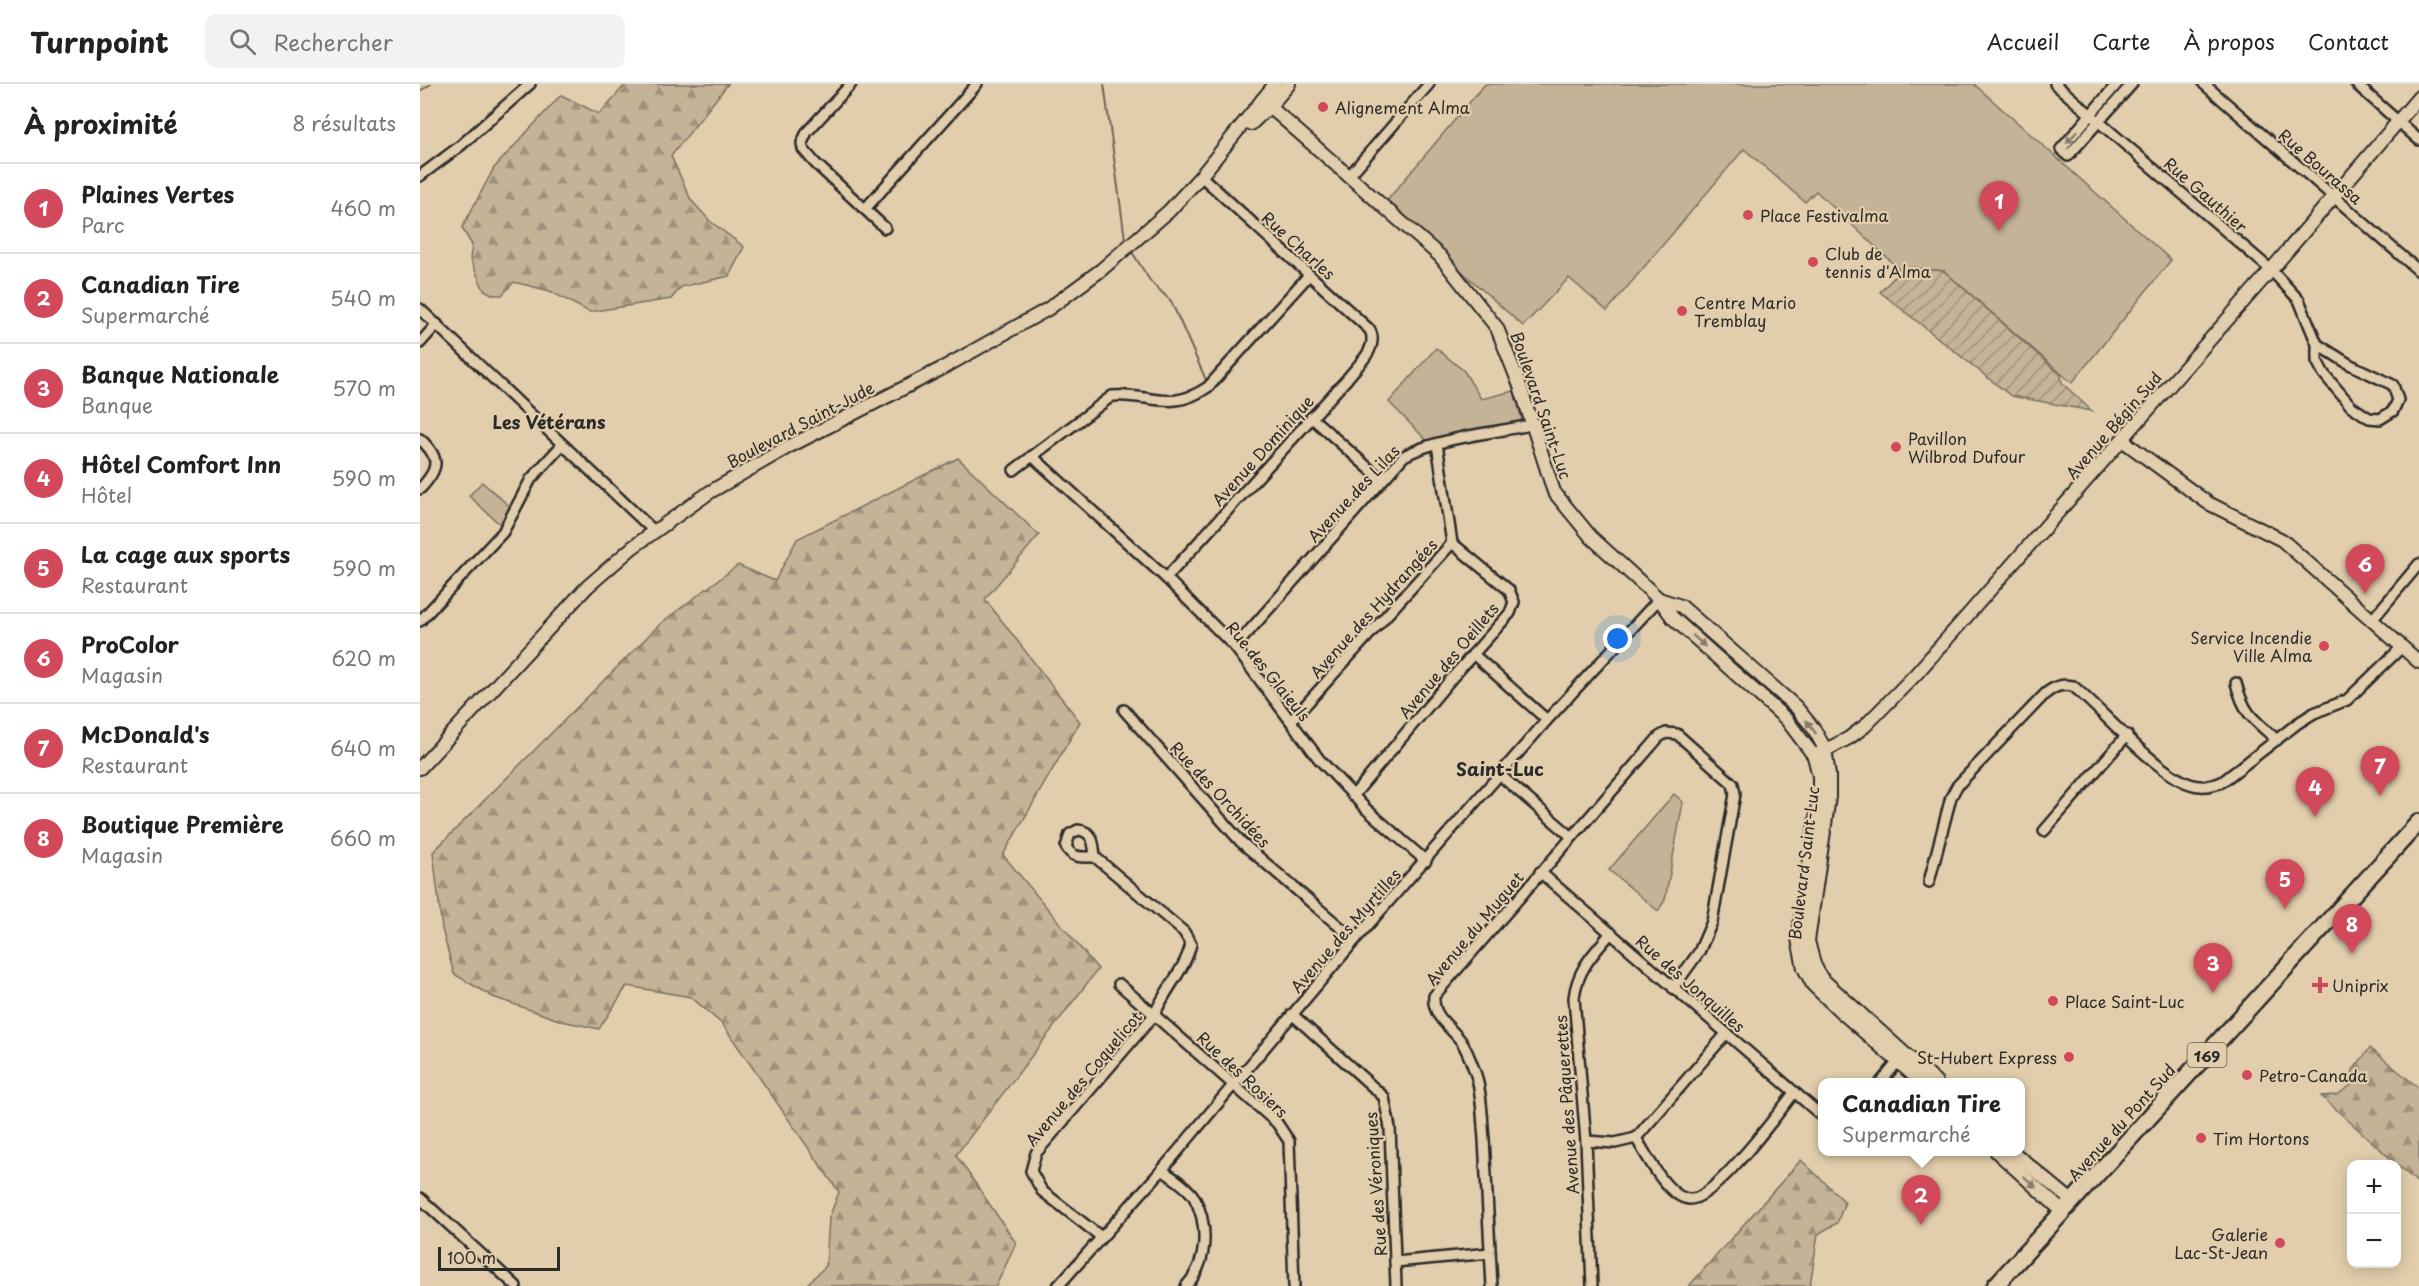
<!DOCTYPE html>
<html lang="fr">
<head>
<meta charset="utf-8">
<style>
	body { margin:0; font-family:"Playpen Sans",sans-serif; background:#f2f2f2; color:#222 }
	.controls { position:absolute; right:18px; bottom:18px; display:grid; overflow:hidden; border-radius:12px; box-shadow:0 3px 15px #0003 }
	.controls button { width:54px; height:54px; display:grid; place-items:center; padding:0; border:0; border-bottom:2px solid #e0e0e0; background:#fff; color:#222; font:30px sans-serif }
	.scale { position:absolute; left:18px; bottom:15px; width:122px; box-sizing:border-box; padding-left:6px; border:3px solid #2b2b2b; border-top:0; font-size:16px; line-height:21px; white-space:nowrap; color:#2b2b2b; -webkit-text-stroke:4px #e2ceac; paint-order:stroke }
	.you { position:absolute; left:1198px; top:555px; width:21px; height:21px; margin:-15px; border:4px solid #fff; border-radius:50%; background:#1a73e8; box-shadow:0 0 0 9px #1a73e833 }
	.badge { display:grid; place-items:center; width:39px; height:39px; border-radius:50%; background:#d1495b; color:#fff; font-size:20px; font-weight:700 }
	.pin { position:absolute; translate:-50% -50px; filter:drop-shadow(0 2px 3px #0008) }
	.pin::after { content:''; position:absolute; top:32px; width:21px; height:18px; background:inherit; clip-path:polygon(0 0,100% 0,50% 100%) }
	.popup { position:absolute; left:1398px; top:994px; width:207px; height:78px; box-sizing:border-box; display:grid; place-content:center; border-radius:12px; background:#fff; filter:drop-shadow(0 2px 4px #0005); font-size:20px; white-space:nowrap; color:#767676 }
	.popup b { font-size:22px; color:#222 }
	.popup::after { content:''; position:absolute; left:50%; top:100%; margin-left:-12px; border:12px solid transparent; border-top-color:#fff }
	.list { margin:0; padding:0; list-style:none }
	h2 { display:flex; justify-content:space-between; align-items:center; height:78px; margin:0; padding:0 24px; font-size:26px }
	h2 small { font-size:20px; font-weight:400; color:#767676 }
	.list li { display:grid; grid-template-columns:39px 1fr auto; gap:18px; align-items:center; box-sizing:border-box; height:90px; padding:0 24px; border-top:2px solid #e0e0e0 }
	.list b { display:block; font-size:22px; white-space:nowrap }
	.list p { margin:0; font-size:20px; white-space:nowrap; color:#767676 }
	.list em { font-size:20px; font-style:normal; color:#767676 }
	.icon { flex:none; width:33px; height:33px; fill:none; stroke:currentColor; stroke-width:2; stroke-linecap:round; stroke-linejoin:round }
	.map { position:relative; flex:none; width:1999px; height:1202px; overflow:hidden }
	header { display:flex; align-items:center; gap:36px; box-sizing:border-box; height:84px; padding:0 30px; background:#fff; border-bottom:2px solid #e0e0e0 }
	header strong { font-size:28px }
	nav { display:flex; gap:33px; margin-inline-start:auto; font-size:21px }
	.search { width:420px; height:54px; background:#f2f2f2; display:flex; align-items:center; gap:15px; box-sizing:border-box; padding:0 21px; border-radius:12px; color:#767676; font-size:22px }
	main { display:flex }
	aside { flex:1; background:#fff }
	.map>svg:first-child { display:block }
	.forest { fill:url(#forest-firs); stroke:#786f61; stroke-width:1.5 }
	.park { fill:#c4b397; stroke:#786f61; stroke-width:1.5 }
	.garden { fill:url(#garden-furrows); stroke:#786f61; stroke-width:1.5 }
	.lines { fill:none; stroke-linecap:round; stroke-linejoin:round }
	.stream { stroke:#6d665a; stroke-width:2 }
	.minor-casing { stroke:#2b2b2b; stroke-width:14 }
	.tertiary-casing { stroke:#2b2b2b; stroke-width:16 }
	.primary-casing { stroke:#2b2b2b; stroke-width:20 }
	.minor { stroke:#e2ceac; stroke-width:9 }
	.tertiary { stroke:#e2ceac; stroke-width:12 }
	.primary { stroke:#e2ceac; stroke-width:15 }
	.oneway { fill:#867c6c }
	.poi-dot { fill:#d1495b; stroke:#e2ceac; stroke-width:2 }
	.labels { text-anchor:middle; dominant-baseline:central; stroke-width:4.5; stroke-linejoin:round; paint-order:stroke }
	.shield { fill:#e2ceac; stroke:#625c52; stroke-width:1.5 }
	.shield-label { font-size:15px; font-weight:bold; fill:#2b2b2b }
	.poi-label { font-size:16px; fill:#2b2b2b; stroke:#e2ceac; text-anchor:start }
	.street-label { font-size:16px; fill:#2b2b2b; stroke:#e2ceac }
	.neighbourhood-label { font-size:18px; font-weight:bold; fill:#2b2b2b; stroke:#e2ceac }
</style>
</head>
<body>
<header>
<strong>Turnpoint</strong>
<div class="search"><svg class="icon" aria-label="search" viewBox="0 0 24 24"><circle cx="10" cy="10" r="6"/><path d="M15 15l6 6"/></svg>Rechercher</div>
<nav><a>Accueil</a><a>Carte</a><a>À propos</a><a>Contact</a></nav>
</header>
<main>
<aside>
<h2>À proximité<small>8 résultats</small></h2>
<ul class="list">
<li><span class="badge">1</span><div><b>Plaines Vertes</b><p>Parc</p></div><em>460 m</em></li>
<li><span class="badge">2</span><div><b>Canadian Tire</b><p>Supermarché</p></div><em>540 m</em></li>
<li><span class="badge">3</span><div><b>Banque Nationale</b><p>Banque</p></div><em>570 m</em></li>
<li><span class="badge">4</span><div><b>Hôtel Comfort Inn</b><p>Hôtel</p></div><em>590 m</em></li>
<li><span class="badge">5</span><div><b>La cage aux sports</b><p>Restaurant</p></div><em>590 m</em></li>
<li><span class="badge">6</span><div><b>ProColor</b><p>Magasin</p></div><em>620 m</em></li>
<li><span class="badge">7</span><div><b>McDonald's</b><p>Restaurant</p></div><em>640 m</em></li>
<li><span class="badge">8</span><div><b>Boutique Première</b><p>Magasin</p></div><em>660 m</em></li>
</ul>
</aside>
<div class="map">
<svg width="1999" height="1202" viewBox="0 0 1999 1202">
	<defs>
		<pattern id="forest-firs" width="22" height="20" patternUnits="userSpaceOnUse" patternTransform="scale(1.5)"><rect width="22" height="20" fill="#c4b397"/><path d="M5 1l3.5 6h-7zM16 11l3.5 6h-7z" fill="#9f927b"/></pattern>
		<pattern id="garden-furrows" width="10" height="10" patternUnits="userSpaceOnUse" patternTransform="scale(1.5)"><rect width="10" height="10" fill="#c4b397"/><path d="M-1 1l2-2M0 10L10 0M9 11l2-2" fill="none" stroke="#9f927b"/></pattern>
	</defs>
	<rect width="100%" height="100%" fill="#e2ceac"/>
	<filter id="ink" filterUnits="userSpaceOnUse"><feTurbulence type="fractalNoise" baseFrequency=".0167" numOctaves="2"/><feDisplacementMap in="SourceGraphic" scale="12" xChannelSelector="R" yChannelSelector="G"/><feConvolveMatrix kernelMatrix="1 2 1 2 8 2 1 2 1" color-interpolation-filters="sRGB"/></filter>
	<g filter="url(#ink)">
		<!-- forest -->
		<g class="forest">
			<polygon points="206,0 308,0 251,72 271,116 290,137 324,163 309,192 261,203 251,215 169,228 130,207 94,198 82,211 74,211 64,206 50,175 52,161 42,144 74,84 141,11 179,30"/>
			<polygon points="538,374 619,451 565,515 660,638 583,771 678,885 536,1071 596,1159 576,1202 385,1202 406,1182 409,1134 419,1108 303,941 271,913 207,902 179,945 142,937 73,913 34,890 22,845 13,768 241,539 318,481 355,497 377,455"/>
			<polygon points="1950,964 1999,1004 1999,1100 1901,1012 1917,1011 1931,1001 1933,986"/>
			<polygon points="1381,1076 1425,1118 1417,1139 1398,1150 1390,1202 1269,1202"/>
		</g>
		<!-- park -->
		<g class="park">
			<polygon points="1065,0 1554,0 1751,176 1652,299 1524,187 1485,183 1480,186 1396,107 1385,118 1324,65 1187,227 1149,194 1103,242 965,119"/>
			<polygon points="1016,264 1044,287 1061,315 1094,307 1102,336 1006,356 969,318"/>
			<polygon points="62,398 95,427 85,445 49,412"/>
			<polygon points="1254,710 1263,718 1245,816 1238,827 1189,786"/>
		</g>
		<!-- garden -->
		<polygon class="garden" points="1484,183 1524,187 1641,291 1642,299 1672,327 1591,312 1460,208"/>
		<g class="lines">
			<!-- stream -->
			<g class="stream">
				<polyline points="684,0 705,155"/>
				<polyline points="0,7 11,0"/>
				<polyline points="712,168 731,198 751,217 786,296"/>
			</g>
			<defs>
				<g id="minor">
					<polyline points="431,0 387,48 382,59 383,65 395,79 465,144"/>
					<polyline points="1635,0 1851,186 1879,216 1897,260 1897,277 1904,290 1931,322 1949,334 1960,335 1973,327 1978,316 1973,301 1929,280 1897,260"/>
					<polyline points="1697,0 1641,65 1648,72 1712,0"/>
					<polyline points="1784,0 1999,187"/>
					<polyline points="1936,0 1999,56"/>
					<polyline points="0,92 40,62 110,0"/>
					<polyline points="929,92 1009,0"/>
					<polyline points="445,125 557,0"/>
					<polyline points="0,225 235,448"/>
					<polyline points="0,259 17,240"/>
					<polyline points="891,333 962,396"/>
					<path d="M0,355C21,374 19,385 0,405"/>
					<polyline points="612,372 746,494 815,563 899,675 946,725 1006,777"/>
					<path d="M594,386L692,312C732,309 750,329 788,303L889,191"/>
					<path d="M746,494L927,295C938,280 959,265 950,246L781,92"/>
					<polyline points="1952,536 1999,480"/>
					<polyline points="0,537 83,448 111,395 142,361"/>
					<path d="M815,563L984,372C1018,354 1072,349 1111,341"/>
					<polyline points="1053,570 1127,636"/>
					<path d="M1816,599C1824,630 1833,635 1857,656"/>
					<polyline points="704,626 821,758 935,856"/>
					<polyline points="871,637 1032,459"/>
					<polyline points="1080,691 1152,753"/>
					<polyline points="933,712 1031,595 1090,529 1094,518 1089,506 1032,459 1017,360"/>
					<polyline points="1624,747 1707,651"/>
					<path d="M675,773C674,760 673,747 658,746L650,750L646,763C653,775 662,773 675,773L764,848L771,860C765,886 745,905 735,930L616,1069L611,1087L622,1107L680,1152"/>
					<polyline points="1120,788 1402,1032"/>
					<path d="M1509,798L1531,713L1537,702L1625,610C1635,602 1641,600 1653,602C1684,628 1735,688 1770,700C1781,704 1792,702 1802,698L1878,639L1894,629L1927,616L1982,563"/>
					<polyline points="699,900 857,1039 869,1057 874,1202"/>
					<polyline points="872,930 964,1013 970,1044 976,1202"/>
					<polyline points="1461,998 1480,975"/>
					<path d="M1216,1054C1227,1072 1247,1113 1269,1115C1293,1118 1358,1029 1374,1009"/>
					<polyline points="1166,1057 1195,1059 1216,1054 1306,950"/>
					<path d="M742,1086C752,1093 768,1103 774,1113C789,1141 788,1179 766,1202"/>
					<polyline points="0,1114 96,1202"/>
					<polyline points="975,1178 1070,1169"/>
					<polyline points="638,1202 742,1086 935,856 1127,636 1239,515"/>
					<path d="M1072,1202C1069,1153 1067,1104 1064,1055C1062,1034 1062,1010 1056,991C1052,980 1048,967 1041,957C1030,942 1012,933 1014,912L1239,653L1246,649L1257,650L1313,700L1315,710L1292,838L1279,868L1253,904"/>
					<path d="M1172,1202L1166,1057L1154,914C1157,886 1173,870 1191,849"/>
				</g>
				<g id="tertiary">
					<polyline points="842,16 1020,172 1077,244 1100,302 1134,408 1171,453 1239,515 1253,534 1366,635 1394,672 1399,692 1399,714 1378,855 1384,884 1393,901 1418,925 1501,998"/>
					<polyline points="831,40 850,22 869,0"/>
					<polyline points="1702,356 1788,419 1862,456 1999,578"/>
					<polyline points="1239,515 1261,522 1376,623 1394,645 1405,665 1409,691 1409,713 1388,857 1394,880 1401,894 1516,998"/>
					<polyline points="1394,672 1429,654 1445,642 1496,590 1851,186 1999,13"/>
					<polyline points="0,684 167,503 213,463 290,408 368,363 521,285 628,225 681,186 749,127 781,92 855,0"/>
					<polyline points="1577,1068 1643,1128"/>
					<polyline points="1593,1068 1653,1118"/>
				</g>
				<polyline id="primary" points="1575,1202 1999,738"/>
			</defs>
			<!-- minor casing -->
			<use href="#minor" class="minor-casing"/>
			<!-- tertiary casing -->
			<use href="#tertiary" class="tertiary-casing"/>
			<!-- primary casing -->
			<use href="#primary" class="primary-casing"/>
			<!-- minor -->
			<use href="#minor" class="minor"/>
			<!-- tertiary -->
			<use href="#tertiary" class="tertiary"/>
			<!-- primary -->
			<use href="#primary" class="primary"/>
		</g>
		<!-- one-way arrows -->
		<defs><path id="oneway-solid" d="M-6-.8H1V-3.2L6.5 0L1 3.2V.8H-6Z" transform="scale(1.5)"/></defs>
		<g class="oneway">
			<use href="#oneway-solid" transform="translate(1652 53) rotate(132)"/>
			<use href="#oneway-solid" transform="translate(1279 557) rotate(42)"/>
			<use href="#oneway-solid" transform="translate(1391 643) rotate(-126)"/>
			<use href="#oneway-solid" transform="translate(1610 1098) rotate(43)"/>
		</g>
	</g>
	<!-- markers -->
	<g class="poi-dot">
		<circle cx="903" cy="23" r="6"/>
		<circle cx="1328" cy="131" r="6"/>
		<circle cx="1393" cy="178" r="6"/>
		<circle cx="1262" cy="227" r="6"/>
		<circle cx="1476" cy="363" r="6"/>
		<circle cx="1904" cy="562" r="6"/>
		<path d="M1897 892h6v6h6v6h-6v6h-6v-6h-6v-6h6z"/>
		<circle cx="1633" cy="917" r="6"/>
		<circle cx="1649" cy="973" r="6"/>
		<circle cx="1827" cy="991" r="6"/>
		<circle cx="1781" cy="1054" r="6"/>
		<circle cx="1860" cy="1159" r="6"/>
	</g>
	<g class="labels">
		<!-- shield labels -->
		<rect class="shield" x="1767.5" y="959" width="39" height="24" rx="4.5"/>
		<g class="shield-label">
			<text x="1787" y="971">169</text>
		</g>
		<!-- poi labels -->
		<g class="poi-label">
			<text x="915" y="23">Alignement Alma</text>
			<text x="1340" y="131">Place Festivalma</text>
			<text x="1405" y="169">Club de<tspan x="1405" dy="18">tennis d'Alma</tspan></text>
			<text x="1274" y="218">Centre Mario<tspan x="1274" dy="18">Tremblay</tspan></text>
			<text x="1488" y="354">Pavillon<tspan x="1488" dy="18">Wilbrod Dufour</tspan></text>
			<text x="1892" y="553" text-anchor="end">Service Incendie<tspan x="1892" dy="18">Ville Alma</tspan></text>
			<text x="1912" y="901">Uniprix</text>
			<text x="1645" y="917">Place Saint-Luc</text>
			<text x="1637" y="973" text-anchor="end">St-Hubert Express</text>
			<text x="1839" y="991">Petro-Canada</text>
			<text x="1793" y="1054">Tim Hortons</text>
			<text x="1848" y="1150" text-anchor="end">Galerie<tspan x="1848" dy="18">Lac-St-Jean</tspan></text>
		</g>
		<!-- street labels -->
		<g class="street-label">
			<text transform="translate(1901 82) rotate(41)">Rue Bourassa</text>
			<text transform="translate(1786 110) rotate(41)">Rue Gauthier</text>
			<text transform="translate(879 161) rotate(42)">Rue Charles</text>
			<text transform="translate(1122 321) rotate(71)">Boulevard Saint-Luc</text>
			<text transform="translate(380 340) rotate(-28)">Boulevard Saint-Jude</text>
			<text transform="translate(1693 341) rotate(-49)">Avenue Bégin Sud</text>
			<text transform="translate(842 366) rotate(-48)">Avenue Dominique</text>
			<text transform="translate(933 409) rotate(-47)">Avenue des Lilas</text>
			<text transform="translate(953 524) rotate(-48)">Avenue des Hydrangées</text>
			<text transform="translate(1028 576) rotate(-50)">Avenue des Oeillets</text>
			<text transform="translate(849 587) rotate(51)">Rue des Glaieuls</text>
			<text transform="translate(801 710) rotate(47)">Rue des Orchidées</text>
			<text transform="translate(1383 779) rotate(-83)">Boulevard Saint-Luc</text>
			<text transform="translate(1054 844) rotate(-50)">Avenue du Muguet</text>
			<text transform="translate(925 846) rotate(-49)">Avenue des Myrtilles</text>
			<text transform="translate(1271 899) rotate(41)">Rue des Jonquilles</text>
			<text transform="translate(823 990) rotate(43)">Rue des Rosiers</text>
			<text transform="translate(663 994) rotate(-50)">Avenue des Coquelicot</text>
			<text transform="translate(1146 1021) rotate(-94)">Avenue des Pâquerettes</text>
			<text transform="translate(1701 1038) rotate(-48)">Avenue du Pont Sud</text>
			<text transform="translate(955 1100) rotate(-94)">Rue des Véroniques</text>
		</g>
		<!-- neighbourhood labels -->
		<g class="neighbourhood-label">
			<text x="129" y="337">Les Vétérans</text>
			<text x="1080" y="684">Saint-Luc</text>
		</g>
	</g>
</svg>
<div class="controls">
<button>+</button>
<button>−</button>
</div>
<div class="scale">100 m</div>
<div class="you"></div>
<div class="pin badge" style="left:1579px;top:147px">1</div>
<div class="pin badge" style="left:1501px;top:1141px">2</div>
<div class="popup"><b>Canadian Tire</b>Supermarché</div>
<div class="pin badge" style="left:1793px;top:909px">3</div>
<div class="pin badge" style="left:1895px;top:733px">4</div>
<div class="pin badge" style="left:1865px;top:825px">5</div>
<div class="pin badge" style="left:1945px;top:510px">6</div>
<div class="pin badge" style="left:1960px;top:712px">7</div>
<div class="pin badge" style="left:1932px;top:870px">8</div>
</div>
</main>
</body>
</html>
